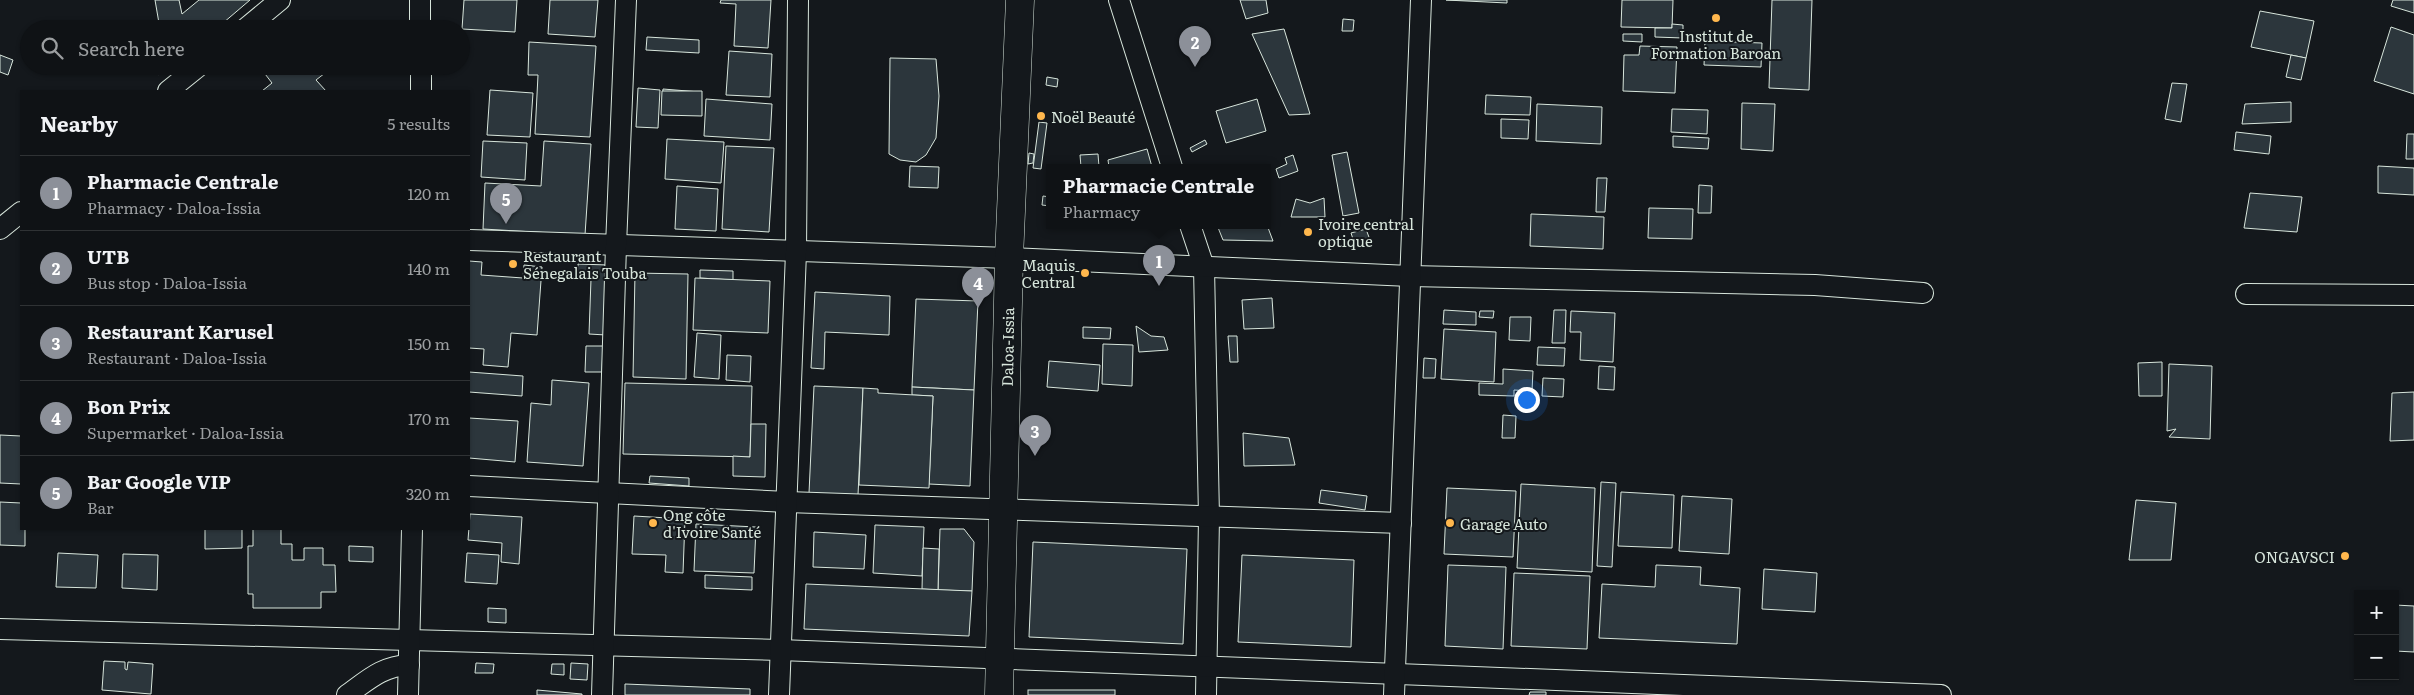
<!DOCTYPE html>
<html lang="en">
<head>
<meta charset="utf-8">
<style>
	body { margin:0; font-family:Literata,serif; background:#181b1e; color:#f1f3f6 }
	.controls { position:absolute; right:15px; bottom:15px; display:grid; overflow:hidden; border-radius:0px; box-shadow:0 1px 4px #0004 }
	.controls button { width:45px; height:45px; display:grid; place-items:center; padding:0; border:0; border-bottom:1px solid #2f3234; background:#0f1215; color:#f1f3f6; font:25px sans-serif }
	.you { position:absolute; left:1526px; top:399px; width:18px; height:18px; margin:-12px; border:4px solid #fff; border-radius:50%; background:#1a73e8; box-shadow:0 0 0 8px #1a73e833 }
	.badge { display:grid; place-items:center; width:32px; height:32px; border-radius:50%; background:#8c9099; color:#fff; font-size:16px; font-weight:700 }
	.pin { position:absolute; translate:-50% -41px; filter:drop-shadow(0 1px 2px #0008) }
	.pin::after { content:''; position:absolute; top:26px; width:18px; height:15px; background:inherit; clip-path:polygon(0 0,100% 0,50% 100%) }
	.popup { position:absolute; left:1046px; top:164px; width:225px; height:65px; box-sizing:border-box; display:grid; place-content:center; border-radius:0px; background:#0f1215; filter:drop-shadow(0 1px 4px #0005); font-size:16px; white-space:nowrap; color:#9b9ea0 }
	.popup b { font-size:19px; color:#f1f3f6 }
	.popup::after { content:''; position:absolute; left:50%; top:100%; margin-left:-10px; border:10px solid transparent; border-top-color:#0f1215 }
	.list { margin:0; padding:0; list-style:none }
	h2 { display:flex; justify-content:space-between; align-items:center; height:65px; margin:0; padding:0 20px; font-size:21px }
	h2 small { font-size:16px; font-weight:400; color:#9b9ea0 }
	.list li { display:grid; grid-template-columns:32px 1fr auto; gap:15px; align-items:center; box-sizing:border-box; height:75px; padding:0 20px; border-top:1px solid #2f3234 }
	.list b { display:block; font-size:19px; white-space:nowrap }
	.list p { margin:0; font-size:16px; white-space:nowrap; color:#9b9ea0 }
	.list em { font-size:16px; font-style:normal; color:#9b9ea0 }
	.icon { flex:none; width:28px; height:28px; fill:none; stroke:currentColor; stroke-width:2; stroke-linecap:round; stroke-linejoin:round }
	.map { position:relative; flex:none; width:2414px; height:695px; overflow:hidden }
	.search { position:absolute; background:#0f1215; box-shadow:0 1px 4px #0004; left:20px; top:20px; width:450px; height:55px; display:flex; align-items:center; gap:12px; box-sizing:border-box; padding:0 18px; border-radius:28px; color:#9b9ea0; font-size:19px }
	.panel { position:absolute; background:#0f1215; box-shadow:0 1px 4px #0004; left:20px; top:90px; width:450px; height:440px; border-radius:0px }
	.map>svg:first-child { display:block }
	.building { fill:#2c363c; stroke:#d8e6dc }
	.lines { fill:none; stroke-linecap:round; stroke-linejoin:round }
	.street-casing { stroke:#d8e6dc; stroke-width:22 }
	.primary-casing { stroke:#d8e6dc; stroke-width:29 }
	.street { stroke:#14181c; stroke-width:20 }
	.primary { stroke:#14181c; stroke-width:28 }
	.poi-dot { fill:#ffb74d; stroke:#14181c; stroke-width:2 }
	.labels { text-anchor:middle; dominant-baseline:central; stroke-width:4; stroke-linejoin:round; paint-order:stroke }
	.poi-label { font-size:15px; fill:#d8e6dc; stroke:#14181c; text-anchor:start }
	.street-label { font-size:15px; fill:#d8e6dc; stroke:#14181c }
</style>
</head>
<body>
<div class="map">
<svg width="2414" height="695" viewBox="0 0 2414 695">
	<rect width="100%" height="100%" fill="#14181c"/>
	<!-- building -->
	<g class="building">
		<polygon points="155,0 179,0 182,14 199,0 250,0 216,29 160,29"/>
		<polygon points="464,0 517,0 515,32 462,29"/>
		<polygon points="550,0 598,0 595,37 548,34"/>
		<polygon points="721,0 771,0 768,48 734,46 736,4 720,3"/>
		<polygon points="1240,0 1266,0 1268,13 1246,19"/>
		<polygon points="1446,0 1507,0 1507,3"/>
		<polygon points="1622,0 1673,0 1672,28 1621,27"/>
		<polygon points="1772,0 1812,0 1809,90 1769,88"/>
		<polygon points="2393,0 2414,0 2414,13 2391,6"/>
		<polygon points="2260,11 2314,21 2306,58 2251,47"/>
		<polygon points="1343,19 1354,20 1353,31 1342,31"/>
		<polygon points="1672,24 1683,25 1683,38 1655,37 1655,28 1672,28"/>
		<polygon points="2391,27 2414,35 2414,94 2374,81"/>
		<polygon points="1284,29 1310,114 1289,115 1252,34"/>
		<polygon points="1623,34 1642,34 1642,42 1623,41"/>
		<polygon points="647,37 699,40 699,53 646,50"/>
		<polygon points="1705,41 1762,43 1761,67 1704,65"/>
		<polygon points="529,42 596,46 590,137 535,134 538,75 528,75"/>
		<polygon points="1640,46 1677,47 1675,93 1623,91 1624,55 1639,55"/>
		<polygon points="729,51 772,54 770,97 726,95"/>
		<polygon points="0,55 13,60 8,75 0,72"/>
		<polygon points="2291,55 2306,58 2301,80 2286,77"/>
		<polygon points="890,58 936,59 939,96 936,138 926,155 916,162 900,160 889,154"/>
		<polygon points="151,66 168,66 158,75"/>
		<polygon points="266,66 326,66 329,70 316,80 326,91 262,91 272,83 262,70"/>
		<polygon points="1047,77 1058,79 1057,87 1046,85"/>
		<polygon points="2172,83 2187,84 2181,122 2165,119"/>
		<polygon points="638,88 660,90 658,128 636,127"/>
		<polygon points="663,89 700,92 699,115 662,112"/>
		<polygon points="490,90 533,93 530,137 487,135"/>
		<polygon points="662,91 702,91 702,116 661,115"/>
		<polygon points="1486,95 1531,97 1530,115 1485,114"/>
		<polygon points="706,99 772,104 770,140 704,136"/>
		<polygon points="1257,99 1266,131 1226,143 1216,111"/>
		<polygon points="2291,102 2291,122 2242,124 2245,104"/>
		<polygon points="1742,103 1775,104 1773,151 1741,149"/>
		<polygon points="1537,104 1602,107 1601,144 1536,141"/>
		<polygon points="1672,109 1708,110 1707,134 1671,132"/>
		<polygon points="1501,119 1529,120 1528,139 1501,138"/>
		<polygon points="1039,122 1047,123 1041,169 1033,168"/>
		<polygon points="2236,132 2271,136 2269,154 2234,150"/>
		<polygon points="2407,134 2414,134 2414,159 2406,159"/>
		<polygon points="1673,136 1709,138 1708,149 1673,147"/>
		<polygon points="667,139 724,142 721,183 665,179"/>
		<polygon points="1205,140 1207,144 1192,152 1190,148"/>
		<polygon points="483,141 527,143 525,180 481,177"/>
		<polygon points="544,141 591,144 585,235 483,229 485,183 541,186"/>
		<polygon points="726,146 774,148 769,232 722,229"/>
		<polygon points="1147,149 1152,167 1109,167 1108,160"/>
		<polygon points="1347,152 1359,213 1343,216 1332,155"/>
		<polygon points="1029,153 1034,154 1033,163 1028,164"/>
		<polygon points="1098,154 1099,167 1081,167 1080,155"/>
		<polygon points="1293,155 1298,171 1279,178 1276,169 1287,164 1285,158"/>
		<polygon points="910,166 939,167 938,188 909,187"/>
		<polygon points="2378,166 2414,168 2414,195 2378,193"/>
		<polygon points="1597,178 1607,178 1605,212 1596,212"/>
		<polygon points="1699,185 1712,186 1711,213 1698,213"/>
		<polygon points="677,186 718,189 716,231 675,229"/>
		<polygon points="2250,193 2302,197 2297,232 2244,228"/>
		<polygon points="1043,196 1050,197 1050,206 1042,205"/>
		<polygon points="1324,198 1325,217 1291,217 1296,199 1310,203"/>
		<polygon points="1649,208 1693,209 1692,239 1648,238"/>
		<polygon points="1531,214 1604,217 1603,249 1530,246"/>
		<polygon points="1217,225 1267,225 1273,241 1223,240"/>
		<polygon points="1366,229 1370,240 1355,245 1351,233"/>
		<polygon points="469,261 482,262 481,275 523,278 524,265 542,267 537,335 511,333 508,367 483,365 484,349 469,348"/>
		<polygon points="578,264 608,265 606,335 589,334 591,279 578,278"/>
		<polygon points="700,270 733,271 733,280 700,278"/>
		<polygon points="635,273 688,274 686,379 633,377"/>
		<polygon points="695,278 770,281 768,333 693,330"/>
		<polygon points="815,292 890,296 889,335 825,332 824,369 811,368"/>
		<polygon points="1272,298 1274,328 1244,329 1242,300"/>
		<polygon points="916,299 978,301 974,390 912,387"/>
		<polygon points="1444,310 1476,312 1476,325 1443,324"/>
		<polygon points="1554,310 1566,310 1565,343 1552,343"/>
		<polygon points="1480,311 1494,311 1493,318 1479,317"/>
		<polygon points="1571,311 1615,313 1613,362 1580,360 1581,332 1570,332"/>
		<polygon points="1510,317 1531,317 1530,341 1509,340"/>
		<polygon points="1136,326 1151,336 1164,337 1168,350 1139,352"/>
		<polygon points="1083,327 1111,328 1110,339 1083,338"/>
		<polygon points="1444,329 1496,332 1494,382 1441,379"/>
		<polygon points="697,333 721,335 719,379 694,377"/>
		<polygon points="1228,336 1237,336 1238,362 1230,362"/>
		<polygon points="1103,344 1133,345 1132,386 1102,384"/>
		<polygon points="586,346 603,346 602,372 585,372"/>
		<polygon points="1538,347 1565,348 1564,366 1537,365"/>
		<polygon points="727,355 751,356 750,382 726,380"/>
		<polygon points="1424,358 1436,359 1435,378 1423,378"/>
		<polygon points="1049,361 1100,365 1098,391 1047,387"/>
		<polygon points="2162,362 2162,396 2139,396 2138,363"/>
		<polygon points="2169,364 2212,366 2210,439 2169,437 2176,429 2167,431"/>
		<polygon points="1599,366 1615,367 1614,390 1598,389"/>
		<polygon points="1503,369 1533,371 1532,391 1514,390 1514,396 1479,395 1479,383 1503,384"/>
		<polygon points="469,372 523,376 522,396 469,392"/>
		<polygon points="1543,378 1564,379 1563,397 1542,396"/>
		<polygon points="552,380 589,383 583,466 527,462 531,403 551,405"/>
		<polygon points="625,383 752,386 750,457 623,454"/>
		<polygon points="814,386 863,388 858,495 809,493"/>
		<polygon points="912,387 974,390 970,486 929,484 933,396 912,395"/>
		<polygon points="863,388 878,389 878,393 933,396 929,488 859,485"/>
		<polygon points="2414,392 2414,440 2390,441 2392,393"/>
		<polygon points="1503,415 1516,416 1515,438 1502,438"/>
		<polygon points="469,418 518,421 515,462 469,458"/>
		<polygon points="751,424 766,424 765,477 733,476 733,456 750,457"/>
		<polygon points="1243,433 1289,438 1295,465 1244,466"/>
		<polygon points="0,435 21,436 21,484 0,483"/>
		<polygon points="650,476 689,478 689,486 649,483"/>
		<polygon points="1601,482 1616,483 1612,567 1597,566"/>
		<polygon points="1521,484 1595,488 1592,572 1517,568"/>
		<polygon points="1447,488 1516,491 1513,557 1444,554"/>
		<polygon points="1321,490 1367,496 1365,510 1319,503"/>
		<polygon points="1621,492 1674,495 1672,548 1618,546"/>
		<polygon points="1682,496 1732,499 1729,554 1679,551"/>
		<polygon points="2136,500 2176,503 2171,560 2129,560"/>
		<polygon points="0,502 21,503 21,529 25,529 25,546 0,545"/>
		<polygon points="470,514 522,517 519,564 501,562 502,543 468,540"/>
		<polygon points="634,516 685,519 683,573 665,572 666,555 632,554"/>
		<polygon points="696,524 756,527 754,573 694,571"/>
		<polygon points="875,525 924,527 922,576 873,573"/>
		<polygon points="205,529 242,529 242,548 205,549"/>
		<polygon points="253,529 281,529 281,544 292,544 292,560 304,560 304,548 323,548 323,565 335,565 336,592 321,592 321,608 253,608 253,594 248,594 248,546 253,546"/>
		<polygon points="940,529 964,529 974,542 972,591 938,590"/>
		<polygon points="814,532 866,535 864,569 813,567"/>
		<polygon points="1033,542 1187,549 1183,644 1029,637"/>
		<polygon points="349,546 373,547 373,562 349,561"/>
		<polygon points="923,548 939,549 938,590 922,589"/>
		<polygon points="58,553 98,555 96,588 56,587"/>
		<polygon points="467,553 499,555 497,584 465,582"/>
		<polygon points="123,554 158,555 157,590 122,588"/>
		<polygon points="1242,555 1354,560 1351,647 1238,642"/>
		<polygon points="1448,565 1506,567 1503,649 1445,646"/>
		<polygon points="1656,565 1701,567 1700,585 1740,588 1737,644 1599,638 1602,584 1655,587"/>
		<polygon points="1764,569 1817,573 1815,612 1762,609"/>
		<polygon points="1514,573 1590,576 1587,649 1511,646"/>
		<polygon points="705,575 752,577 752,590 705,588"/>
		<polygon points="806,584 972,591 969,636 804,629"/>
		<polygon points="2395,605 2414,606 2414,652 2395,651"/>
		<polygon points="488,608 506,609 506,623 488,622"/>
		<polygon points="104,661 125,662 125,669 127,670 128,662 153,664 151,694 102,690"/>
		<polygon points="476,663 494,664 493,673 475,673"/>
		<polygon points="571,663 588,664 587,680 570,679"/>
		<polygon points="552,664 564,664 564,675 551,674"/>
		<polygon points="625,684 750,689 750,695 625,695"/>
		<polygon points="537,690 582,694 582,695 537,695"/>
		<rect x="1028" y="690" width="87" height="5"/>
		<polygon points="1530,692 1546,692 1546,695 1529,695"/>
	</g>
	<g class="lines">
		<defs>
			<g id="street">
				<polyline points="420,0 420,29"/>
				<polyline points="1119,0 1172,167"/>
				<polyline points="245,29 280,0"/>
				<polyline points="421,66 421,91"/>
				<polyline points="168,91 199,66"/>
				<polyline points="1190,225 1204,267 1209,517 1206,695"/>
				<polyline points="0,229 21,212"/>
				<polyline points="469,240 1009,258 1410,276 1815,285 1923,293"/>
				<polyline points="2246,294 2414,295"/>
				<polyline points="469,486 787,502 1401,523"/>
				<polyline points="0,629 780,650 1941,695"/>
				<path d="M347,695C368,680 382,666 409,665"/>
				<polyline points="408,695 412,529"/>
				<polyline points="602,695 616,246 626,0"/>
				<polyline points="779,695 796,252 798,0"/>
				<polyline points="1394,695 1421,0"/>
			</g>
			<polyline id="primary" points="999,695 1009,258 1020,0"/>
		</defs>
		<!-- street casing -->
		<use href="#street" class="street-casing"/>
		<!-- primary casing -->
		<use href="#primary" class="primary-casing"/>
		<!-- street -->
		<use href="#street" class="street"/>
		<!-- primary -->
		<use href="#primary" class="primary"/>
	</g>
	<!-- markers -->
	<g class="poi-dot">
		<circle cx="1716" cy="18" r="5"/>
		<circle cx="1041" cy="116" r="5"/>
		<circle cx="1308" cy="232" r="5"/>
		<circle cx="513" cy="264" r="5"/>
		<circle cx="1085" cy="273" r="5"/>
		<circle cx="653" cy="523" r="5"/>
		<circle cx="1450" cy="523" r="5"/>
		<circle cx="2345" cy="556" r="5"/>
	</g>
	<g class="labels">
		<!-- poi labels -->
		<g class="poi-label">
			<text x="1716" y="35" text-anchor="middle">Institut de<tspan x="1716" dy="17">Formation Baroan</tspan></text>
			<text x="1051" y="116">Noël Beauté</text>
			<text x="1318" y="223">Ivoire central<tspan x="1318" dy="17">optique</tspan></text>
			<text x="523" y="255">Restaurant<tspan x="523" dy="17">Sénegalais Touba</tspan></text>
			<text x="1075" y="264" text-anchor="end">Maquis<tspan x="1075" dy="17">Central</tspan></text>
			<text x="663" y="514">Ong côte<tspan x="663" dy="17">d'Ivoire Santé</tspan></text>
			<text x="1460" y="523">Garage Auto</text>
			<text x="2335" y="556" text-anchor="end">ONGAVSCI</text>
		</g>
		<!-- street labels -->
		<g class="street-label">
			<text transform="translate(1007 347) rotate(-89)">Daloa-Issia</text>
		</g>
	</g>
</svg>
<div class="controls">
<button>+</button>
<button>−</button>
</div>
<div class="you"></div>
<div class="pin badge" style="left:1159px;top:286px">1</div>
<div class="popup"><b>Pharmacie Centrale</b>Pharmacy</div>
<div class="pin badge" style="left:1195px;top:67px">2</div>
<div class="pin badge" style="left:1035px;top:456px">3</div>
<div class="pin badge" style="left:978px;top:308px">4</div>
<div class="pin badge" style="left:506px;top:224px">5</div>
<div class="search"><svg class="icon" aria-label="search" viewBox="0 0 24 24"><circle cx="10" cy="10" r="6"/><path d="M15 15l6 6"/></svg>Search here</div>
<section class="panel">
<h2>Nearby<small>5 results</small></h2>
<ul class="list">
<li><span class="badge">1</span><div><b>Pharmacie Centrale</b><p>Pharmacy · Daloa-Issia</p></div><em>120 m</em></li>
<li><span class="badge">2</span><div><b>UTB</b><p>Bus stop · Daloa-Issia</p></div><em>140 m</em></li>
<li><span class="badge">3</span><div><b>Restaurant Karusel</b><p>Restaurant · Daloa-Issia</p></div><em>150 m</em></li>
<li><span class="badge">4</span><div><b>Bon Prix</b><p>Supermarket · Daloa-Issia</p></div><em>170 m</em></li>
<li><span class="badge">5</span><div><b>Bar Google VIP</b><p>Bar</p></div><em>320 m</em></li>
</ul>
</section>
</div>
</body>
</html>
